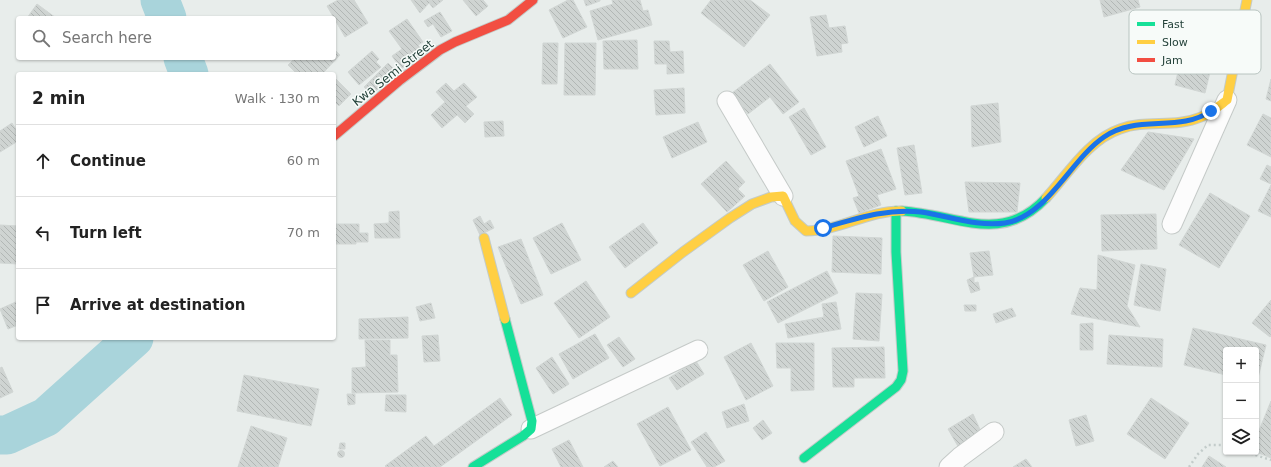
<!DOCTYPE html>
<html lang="en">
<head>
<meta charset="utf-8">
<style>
	body { margin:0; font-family:"DejaVu Sans",sans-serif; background:#f2f2f2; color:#222 }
	.controls { position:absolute; right:12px; bottom:12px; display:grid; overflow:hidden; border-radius:4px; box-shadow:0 1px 3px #0004 }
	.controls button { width:36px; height:36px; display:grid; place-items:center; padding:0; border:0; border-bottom:1px solid #e0e0e0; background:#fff; color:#222; font:20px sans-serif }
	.stop { position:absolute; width:12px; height:12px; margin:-9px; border:3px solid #1a73e8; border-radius:50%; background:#fff }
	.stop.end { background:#1a73e8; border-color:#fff; box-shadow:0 1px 4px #0008 }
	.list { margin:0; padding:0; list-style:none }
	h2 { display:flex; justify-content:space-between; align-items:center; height:52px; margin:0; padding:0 16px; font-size:17px }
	h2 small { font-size:13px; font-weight:400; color:#767676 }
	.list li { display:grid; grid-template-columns:26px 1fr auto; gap:12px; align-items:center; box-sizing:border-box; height:72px; padding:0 16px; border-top:1px solid #e0e0e0 }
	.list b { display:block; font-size:15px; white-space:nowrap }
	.list em { font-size:13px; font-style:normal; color:#767676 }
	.icon { flex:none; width:22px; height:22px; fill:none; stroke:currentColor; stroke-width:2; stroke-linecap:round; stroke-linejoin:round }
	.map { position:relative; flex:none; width:1271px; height:467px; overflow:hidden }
	.search { position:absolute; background:#fff; box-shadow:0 1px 3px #0004; left:16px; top:16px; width:320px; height:44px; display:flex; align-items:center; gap:10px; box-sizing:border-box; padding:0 14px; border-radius:4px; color:#767676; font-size:15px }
	.panel { position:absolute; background:#fff; box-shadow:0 1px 3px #0004; left:16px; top:72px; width:320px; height:268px; border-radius:4px }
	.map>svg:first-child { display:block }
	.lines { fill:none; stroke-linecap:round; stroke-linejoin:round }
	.river { stroke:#a9d4db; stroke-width:39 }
	.building { fill:url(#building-back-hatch); stroke:#d1d6d4 }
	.street-casing { stroke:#c5cac8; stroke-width:21 }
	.fast-casing { stroke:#c3cbc8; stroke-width:11 }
	.slow-casing { stroke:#c3cbc8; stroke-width:11 }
	.jam-casing { stroke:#c3cbc8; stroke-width:11 }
	.path { stroke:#c3ccca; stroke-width:2.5; stroke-dasharray:2 3; stroke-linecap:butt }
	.street { stroke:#fcfcfc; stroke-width:19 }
	.fast { stroke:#16e098; stroke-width:9 }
	.slow { stroke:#ffcf43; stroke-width:9 }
	.jam { stroke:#f24e42; stroke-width:9 }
	.route { stroke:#1a73e8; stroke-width:5 }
	.labels { text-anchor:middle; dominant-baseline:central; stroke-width:3; stroke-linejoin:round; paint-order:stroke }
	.street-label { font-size:12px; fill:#24423a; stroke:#f7fbf9 }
	.key { fill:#f7fbf9; stroke:#b8c4c0; stroke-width:1 }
	.key-label { font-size:11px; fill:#24423a }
</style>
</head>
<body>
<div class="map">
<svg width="1271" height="467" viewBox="0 0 1271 467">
	<defs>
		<pattern id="building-back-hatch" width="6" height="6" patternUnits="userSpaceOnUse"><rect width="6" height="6" fill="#cfd4d2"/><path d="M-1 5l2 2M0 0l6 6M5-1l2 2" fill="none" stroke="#b2b7b5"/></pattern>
	</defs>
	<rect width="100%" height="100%" fill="#e8edeb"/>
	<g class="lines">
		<!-- river -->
		<g class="river">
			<polyline points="160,0 167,18"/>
			<polyline points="183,58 189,74"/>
			<polyline points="0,435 7,435 46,417 134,338"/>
		</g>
	</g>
	<!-- building -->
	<g class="building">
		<polygon points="338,0 354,0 368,23 345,37 327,6"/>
		<polygon points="411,0 443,0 433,8 429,3 420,13"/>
		<polygon points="463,0 483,0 488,6 476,16"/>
		<polygon points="568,0 573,0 587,27 563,38 549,10"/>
		<polygon points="584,0 600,0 600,1 586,6"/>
		<polygon points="612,0 640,0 643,11 648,10 652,25 598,40 590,11 613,4"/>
		<polygon points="711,0 750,0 770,15 744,47 701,13"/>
		<polygon points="1100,0 1138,0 1140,7 1104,17"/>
		<polygon points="37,4 56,18 27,18"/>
		<polygon points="440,12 452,31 441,37 433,24 428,27 424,21"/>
		<polygon points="826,15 829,28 845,26 848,43 841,44 842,52 817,56 810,17"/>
		<polygon points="407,19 423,42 418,45 424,54 401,69 392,56 402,49 389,31"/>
		<polygon points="1195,19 1221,26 1205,93 1175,85 1180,63 1171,61 1179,31 1191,34"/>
		<polygon points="637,40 638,69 604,69 603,41"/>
		<polygon points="654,41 669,41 670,52 683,51 684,73 667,74 667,64 655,64"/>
		<polygon points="543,43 558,43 557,84 542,84"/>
		<polygon points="565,43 596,43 595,95 564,95"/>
		<polygon points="334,49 340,55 322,74 297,74 288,65 295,58 334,58"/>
		<polygon points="372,51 379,59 376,62 381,67 359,85 348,72"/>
		<polygon points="388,63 396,71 372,95 364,87"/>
		<polygon points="770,64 799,102 783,114 770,97 748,114 732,93"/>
		<polygon points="334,77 351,94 339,106 334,101"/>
		<polygon points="1271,79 1271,101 1266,99"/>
		<polygon points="446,83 454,91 464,83 477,97 466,106 474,114 465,123 457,115 442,128 431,115 445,102 436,92"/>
		<polygon points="684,88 685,113 656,115 654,90"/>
		<polygon points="998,103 1001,142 972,147 971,106"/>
		<polygon points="804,108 826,147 811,155 789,117"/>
		<polygon points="1263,114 1271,118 1271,157 1247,145"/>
		<polygon points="878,116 887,136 864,147 855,127"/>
		<polygon points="503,121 504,136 485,137 484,122"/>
		<polygon points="698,122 707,142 672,158 663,137"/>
		<polygon points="12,123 18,133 18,141 0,152 0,131"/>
		<polygon points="1148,132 1194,139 1164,190 1121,170"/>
		<polygon points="914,145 922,193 905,195 897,148"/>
		<polygon points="881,149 896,189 877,195 881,205 859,213 853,198 859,196 846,161"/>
		<polygon points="726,161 745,182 738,189 745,196 727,212 701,184"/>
		<polygon points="1267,165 1271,167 1271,184 1260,179"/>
		<polygon points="965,182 1020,183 1017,212 969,212"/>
		<polygon points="1271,185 1271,217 1258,211"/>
		<polygon points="1210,193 1250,216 1219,268 1179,245"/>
		<polygon points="399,211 400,238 375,238 374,224 389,223 389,212"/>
		<polygon points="1156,214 1157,249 1102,251 1101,215"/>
		<polygon points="480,216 484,224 490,220 494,228 480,235 473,220"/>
		<polygon points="562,223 581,260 551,274 533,238"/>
		<polygon points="643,223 658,243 625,268 609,247"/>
		<polygon points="334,224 359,224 359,233 368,233 368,242 356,242 356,244 334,244"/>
		<polygon points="0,225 18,226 18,264 0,263"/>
		<polygon points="833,236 882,238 881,274 832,272"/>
		<polygon points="521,239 543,295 521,304 498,247"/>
		<polygon points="768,251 788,287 764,301 743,265"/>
		<polygon points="989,251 993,275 974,277 970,253"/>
		<polygon points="1098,255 1135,265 1127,306 1140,327 1071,314 1080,288 1097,290"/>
		<polygon points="1141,264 1166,269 1160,311 1134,305"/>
		<polygon points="827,271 838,293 778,323 767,302"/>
		<polygon points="974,277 974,283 978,282 980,290 971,293 967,280"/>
		<polygon points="586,281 610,317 579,338 554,303"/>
		<polygon points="856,293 882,294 879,341 853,339"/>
		<polygon points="1271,300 1271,336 1270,337 1252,323"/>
		<polygon points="18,301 18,325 8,329 0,309"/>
		<polygon points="836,302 841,329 788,338 785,324 824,317 822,304"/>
		<polygon points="431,303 435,318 420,321 416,307"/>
		<polygon points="964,305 976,305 976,311 965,311"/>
		<polygon points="1012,308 1016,316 996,323 993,314"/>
		<polygon points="408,317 408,338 359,339 359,319"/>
		<polygon points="1093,323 1093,350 1080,350 1080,324"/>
		<polygon points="1193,328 1266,345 1257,382 1256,350 1226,350 1226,375 1184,365"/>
		<polygon points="595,334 609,358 573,379 559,354"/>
		<polygon points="438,335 440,361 424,362 422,336"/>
		<polygon points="1109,335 1163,339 1162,367 1107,364"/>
		<polygon points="619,337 635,359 623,367 607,345"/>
		<polygon points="365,340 390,340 390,355 397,355 398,392 352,393 352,368 366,367"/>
		<polygon points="751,343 773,386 746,400 724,357"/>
		<polygon points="776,343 814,343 814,390 791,391 791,368 777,368"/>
		<polygon points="884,347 885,378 854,378 854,387 833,387 832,348"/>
		<polygon points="552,357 569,384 553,394 536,368"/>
		<polygon points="696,361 704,374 677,390 669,378"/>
		<polygon points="2,367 13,392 0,398 0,368"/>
		<polygon points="244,375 319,389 311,426 237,411"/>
		<polygon points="347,394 355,394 355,404 348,405"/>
		<polygon points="386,395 406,395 406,412 385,411"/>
		<polygon points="500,398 512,415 440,467 386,467 385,466 426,436 434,446"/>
		<polygon points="1151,398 1189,423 1165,459 1127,434"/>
		<polygon points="1271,401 1271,458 1256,452 1256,438"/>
		<polygon points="744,404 749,421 727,428 722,412"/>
		<polygon points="668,407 691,450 660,466 637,424"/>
		<polygon points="973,414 982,434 959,448 948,429"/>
		<polygon points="1086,415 1094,441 1076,446 1069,420"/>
		<polygon points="763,420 772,433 762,440 753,428"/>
		<polygon points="251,426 287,438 278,467 238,467"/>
		<polygon points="706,432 725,461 714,467 707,467 691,442"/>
		<polygon points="569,440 583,467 561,467 552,449"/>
		<polygon points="340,443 345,443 345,449 339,449"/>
		<circle cx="341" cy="454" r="3.5"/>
		<polygon points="1209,456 1226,467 1202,467"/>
		<polygon points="1026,459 1032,467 1013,467"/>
		<polygon points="613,461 618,467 604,467"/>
	</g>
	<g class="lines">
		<defs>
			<g id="street">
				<polyline points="727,101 783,196"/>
				<polyline points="1172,224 1227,100"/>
				<polyline points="531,429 698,350"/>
				<polyline points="949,467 960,457 994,432"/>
			</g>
			<g id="fast">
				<path d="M902,211C957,214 1001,246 1046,198"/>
				<polyline points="804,458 896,387 901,380 903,371 896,252 896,211"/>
				<polyline points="473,467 523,436 531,429 532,421 505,319"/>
			</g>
			<g id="slow">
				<path d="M1046,198C1068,174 1088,140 1120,129C1146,119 1175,128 1201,117C1211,113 1219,106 1227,100L1247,0"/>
				<polyline points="484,238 505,319"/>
				<path d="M631,293L683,252L730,218L752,204L771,197L783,196L795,221L806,231C839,231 869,210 902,211"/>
			</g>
			<polyline id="jam" points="334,136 399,81 440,50 455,42 508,20 533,0"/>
		</defs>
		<!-- street casing -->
		<use href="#street" class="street-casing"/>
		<!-- fast casing -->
		<use href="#fast" class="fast-casing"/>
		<!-- slow casing -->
		<use href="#slow" class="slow-casing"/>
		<!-- jam casing -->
		<use href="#jam" class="jam-casing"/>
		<!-- path -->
		<g class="path">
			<polyline points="1246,452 1271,460"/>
			<polyline points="1189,467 1198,454 1208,445 1226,445"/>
		</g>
		<!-- street -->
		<use href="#street" class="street"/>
		<!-- fast -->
		<use href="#fast" class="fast"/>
		<!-- slow -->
		<use href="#slow" class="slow"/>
		<!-- jam -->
		<use href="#jam" class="jam"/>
	</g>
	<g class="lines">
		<!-- route -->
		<path class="route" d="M823,228C855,219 887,208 921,212C949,216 977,227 1005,223C1048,216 1070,160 1104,137C1137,114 1179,133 1211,111"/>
	</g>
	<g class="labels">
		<!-- street labels -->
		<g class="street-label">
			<text transform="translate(393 73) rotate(-38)">Kwa Semi Street</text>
		</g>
	</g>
	<!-- legend -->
	<rect x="1129" y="10" width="132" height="64" rx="6" class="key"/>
	<rect x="1137" y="22" width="18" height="4" fill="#16e098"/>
	<rect x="1137" y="40" width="18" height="4" fill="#ffcf43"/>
	<rect x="1137" y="58" width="18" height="4" fill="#f24e42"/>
	<g class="key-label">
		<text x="1162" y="28">Fast</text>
		<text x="1162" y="46">Slow</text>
		<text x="1162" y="64">Jam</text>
	</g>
</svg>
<div class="controls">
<button>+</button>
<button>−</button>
<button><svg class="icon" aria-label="layers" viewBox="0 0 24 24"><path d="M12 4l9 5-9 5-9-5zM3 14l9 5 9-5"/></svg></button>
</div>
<div class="stop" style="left:823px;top:228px"></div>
<div class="stop end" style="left:1211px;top:111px"></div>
<div class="search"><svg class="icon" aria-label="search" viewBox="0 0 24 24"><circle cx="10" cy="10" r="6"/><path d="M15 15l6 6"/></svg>Search here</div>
<section class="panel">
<h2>2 min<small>Walk · 130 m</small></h2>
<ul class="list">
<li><svg class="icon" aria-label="ahead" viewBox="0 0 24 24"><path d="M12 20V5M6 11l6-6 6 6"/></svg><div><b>Continue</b></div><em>60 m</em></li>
<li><svg class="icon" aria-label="left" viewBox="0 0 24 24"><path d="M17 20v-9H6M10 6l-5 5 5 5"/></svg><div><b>Turn left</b></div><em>70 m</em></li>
<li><svg class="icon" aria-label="arrive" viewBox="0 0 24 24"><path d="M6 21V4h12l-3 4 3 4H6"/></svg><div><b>Arrive at destination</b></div></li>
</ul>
</section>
</div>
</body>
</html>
